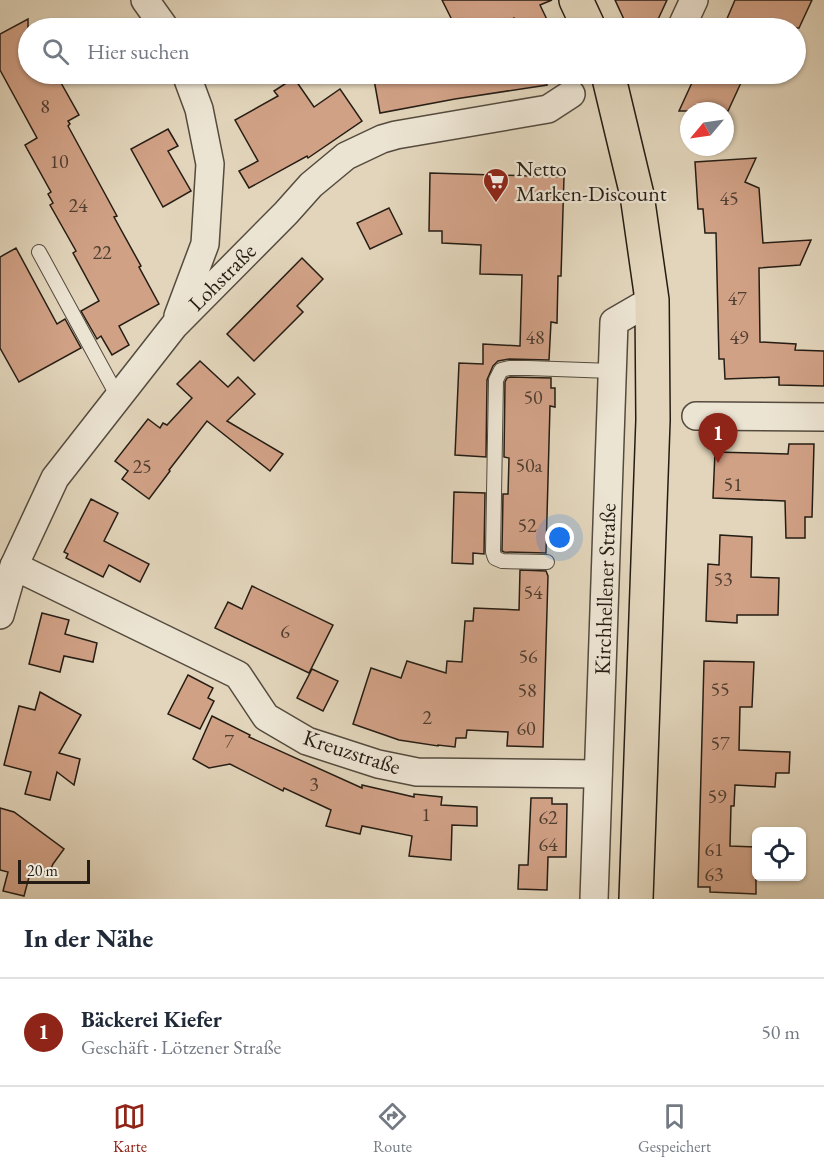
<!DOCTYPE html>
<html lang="de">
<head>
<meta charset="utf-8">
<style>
	body { margin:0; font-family:"EB Garamond",serif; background:#f6f6f7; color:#1f2937 }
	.controls { position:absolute; right:18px; bottom:18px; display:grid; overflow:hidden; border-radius:9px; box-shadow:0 2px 4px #0004 }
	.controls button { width:54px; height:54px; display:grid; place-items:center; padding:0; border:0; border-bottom:2px solid #e0e1e3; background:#fff; color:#1f2937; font:30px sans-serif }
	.compass { position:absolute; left:680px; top:102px; width:54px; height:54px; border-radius:50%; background:#fff; box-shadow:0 2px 4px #0004; rotate:241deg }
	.scale { position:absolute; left:18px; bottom:15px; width:72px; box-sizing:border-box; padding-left:6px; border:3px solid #251d14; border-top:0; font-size:16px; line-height:21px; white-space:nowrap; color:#251d14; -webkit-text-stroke:4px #ece4d3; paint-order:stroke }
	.you { position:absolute; left:560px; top:538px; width:21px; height:21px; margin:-15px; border:4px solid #fff; border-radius:50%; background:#1a73e8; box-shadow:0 0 0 9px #1a73e833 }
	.badge { display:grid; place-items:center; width:39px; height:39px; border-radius:50%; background:#8f2418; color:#fff; font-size:20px; font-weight:700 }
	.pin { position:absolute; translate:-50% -50px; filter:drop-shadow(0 2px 3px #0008) }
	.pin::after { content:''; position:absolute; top:32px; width:21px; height:18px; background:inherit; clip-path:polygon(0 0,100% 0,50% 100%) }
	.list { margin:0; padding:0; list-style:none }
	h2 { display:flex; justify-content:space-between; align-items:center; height:78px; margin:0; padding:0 24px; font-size:26px }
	h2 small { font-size:20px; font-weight:400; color:#747a83 }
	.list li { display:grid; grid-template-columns:39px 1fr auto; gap:18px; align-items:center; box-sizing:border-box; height:108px; padding:0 24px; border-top:2px solid #e0e1e3 }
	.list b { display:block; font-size:22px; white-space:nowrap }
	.list p { margin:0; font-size:20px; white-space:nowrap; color:#747a83 }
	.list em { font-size:20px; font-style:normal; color:#747a83 }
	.icon { flex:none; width:33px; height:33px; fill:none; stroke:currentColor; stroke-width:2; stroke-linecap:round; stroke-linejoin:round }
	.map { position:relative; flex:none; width:824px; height:899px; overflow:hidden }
	.search { position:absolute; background:#fff; box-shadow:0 2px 4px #0004; left:18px; right:18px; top:18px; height:66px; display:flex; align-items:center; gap:15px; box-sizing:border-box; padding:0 21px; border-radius:33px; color:#747a83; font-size:22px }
	.sheet { height:186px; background:#fff }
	nav { display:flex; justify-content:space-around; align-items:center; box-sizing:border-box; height:84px; border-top:2px solid #e0e1e3; background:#fff; font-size:16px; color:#747a83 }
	nav a { display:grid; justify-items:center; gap:3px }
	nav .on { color:#8f2418 }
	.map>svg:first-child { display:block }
	.building { fill:#d1a186; stroke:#251d14; stroke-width:1.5 }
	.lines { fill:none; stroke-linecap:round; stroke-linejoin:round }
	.service-casing { stroke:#544b3e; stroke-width:16 }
	.minor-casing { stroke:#544b3e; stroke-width:30 }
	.primary-casing { stroke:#251d14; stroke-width:36 }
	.service { stroke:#ece4d3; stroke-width:14 }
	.minor { stroke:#ece4d3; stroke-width:27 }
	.primary { stroke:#e2d5bb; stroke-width:33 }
	.labels { text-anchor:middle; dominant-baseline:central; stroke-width:4.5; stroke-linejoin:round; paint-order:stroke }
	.number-label { font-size:20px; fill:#503e30 }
	.poi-label { font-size:22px; fill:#251d14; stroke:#ece4d3; text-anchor:start }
	.street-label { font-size:22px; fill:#251d14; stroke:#ece4d3 }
</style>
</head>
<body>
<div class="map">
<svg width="824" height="899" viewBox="0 0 824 899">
	<rect width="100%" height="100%" fill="#e2d5bb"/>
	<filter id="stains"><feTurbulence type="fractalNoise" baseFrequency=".00333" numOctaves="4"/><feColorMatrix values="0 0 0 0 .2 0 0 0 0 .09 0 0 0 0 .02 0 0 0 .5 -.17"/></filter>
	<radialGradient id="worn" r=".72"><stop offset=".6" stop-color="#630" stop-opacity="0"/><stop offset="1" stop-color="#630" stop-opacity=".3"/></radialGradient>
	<!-- building -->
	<g class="building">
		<polygon points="442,0 552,0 540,5 551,28 519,28 514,18 493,28 456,28"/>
		<polygon points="615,0 667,0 654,28 628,28"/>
		<polygon points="735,0 812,0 799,28 723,28"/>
		<polygon points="28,19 28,74 56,74 79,115 68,121 70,124 68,126 117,216 114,217 141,266 139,267 159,304 119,326 129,345 112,355 101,336 97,339 81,311 99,301 73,253 76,251 50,205 53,203 48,194 51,192 25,145 37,138 0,70 0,34"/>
		<polygon points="373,74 546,74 547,85 455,99 380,113"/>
		<polygon points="696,74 745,74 728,111 679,111"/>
		<polygon points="294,78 314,107 340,89 362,121 308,158 307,156 249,188 239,171 258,161 235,120 278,96 274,91"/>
		<polygon points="168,129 178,146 168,151 191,191 163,207 131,149"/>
		<polygon points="756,158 745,182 759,188 763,243 811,240 800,265 759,268 760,342 796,344 795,350 824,351 824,386 779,385 779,377 725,379 724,359 719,359 716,233 705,233 703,209 698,209 695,162"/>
		<polygon points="430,173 564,177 561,276 558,276 557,323 551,322 549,360 509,359 498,361 493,366 487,380 486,457 455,455 459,363 483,364 483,344 520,346 522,275 480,274 481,245 442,243 442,231 429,231"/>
		<polygon points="389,208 402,234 370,249 357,223"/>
		<polygon points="16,248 57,324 65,319 81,348 19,382 0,348 0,257"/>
		<polygon points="302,258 323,279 297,306 303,312 254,361 227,334"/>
		<polygon points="200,361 228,387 238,377 255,394 227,421 283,454 270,471 207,421 169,470 170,471 149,499 122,479 128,471 115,461 148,419 160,428 163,423 167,425 192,398 177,384"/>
		<polygon points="510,377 551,378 551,388 555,388 555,407 550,406 546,553 504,552 502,551 503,494 508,494 509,458 504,457 505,382 507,378"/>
		<polygon points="789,444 814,444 812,517 805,517 805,538 786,538 785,501 713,498 715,452 788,454"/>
		<polygon points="454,492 485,493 484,554 473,553 473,564 452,563"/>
		<polygon points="91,499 118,513 104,541 149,564 140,582 109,565 103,577 66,558 68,554 64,552"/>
		<polygon points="720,535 752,537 751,577 779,578 778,615 737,615 737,623 706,621 708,564 719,565"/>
		<polygon points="520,570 546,571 548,576 543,747 507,746 508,732 467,730 466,738 456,738 455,747 438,745 438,746 399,740 353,724 371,668 401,678 407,661 446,673 447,661 462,662 465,621 473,621 474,608 519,610"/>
		<polygon points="252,586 333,625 309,673 215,628 228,602 242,609"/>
		<polygon points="42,613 69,620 65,634 97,643 93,662 64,656 60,672 29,664"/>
		<polygon points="704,661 754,662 752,707 740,707 739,750 790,752 789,773 776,773 775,787 735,785 734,806 731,806 730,846 756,847 756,894 710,892 710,887 698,887"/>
		<polygon points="312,669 338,681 323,711 297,698"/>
		<polygon points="188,675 213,688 208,698 214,701 200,729 168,714"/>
		<polygon points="40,692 81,715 59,753 80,759 74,785 57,772 50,800 25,794 31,772 4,765 19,706 35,710"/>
		<polygon points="212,716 250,735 249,737 362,788 362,785 414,797 414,794 442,797 441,805 477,807 477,826 452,825 451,860 409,856 412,836 362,826 360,834 326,826 331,810 284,788 283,791 230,764 209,768 193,759"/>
		<polygon points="531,798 552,798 552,804 567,804 566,857 548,857 547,890 518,889 519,865 528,865"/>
		<polygon points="0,808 14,812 64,849 53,864 49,873 32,866 24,896 3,891 8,872 0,870"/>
	</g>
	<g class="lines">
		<defs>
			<g id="service">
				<polyline points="39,252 118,397"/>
				<polyline points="547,562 502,561 495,558 493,552 496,380 501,370 509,368 528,368 612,371"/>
			</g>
			<g id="minor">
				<polyline points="145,0 165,28"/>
				<polyline points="681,28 694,0"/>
				<polyline points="178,316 205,244 210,164 199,109 186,74"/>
				<polyline points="696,416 824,417"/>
				<polyline points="14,566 238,675 266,717 307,741 378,764 417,772 598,774"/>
				<polyline points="0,615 14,566 55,478 174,326 286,213 311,185 346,156 382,139 396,135 548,109 571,94"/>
				<polyline points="594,899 614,322 652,300"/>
			</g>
			<g id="primary">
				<polyline points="576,0 589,28"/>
				<polyline points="608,74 637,195 652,300 653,420 636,899"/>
			</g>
		</defs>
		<!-- service casing -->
		<use href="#service" class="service-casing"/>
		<!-- minor casing -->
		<use href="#minor" class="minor-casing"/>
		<!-- primary casing -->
		<use href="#primary" class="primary-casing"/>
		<!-- service -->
		<use href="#service" class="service"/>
		<!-- minor -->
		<use href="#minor" class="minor"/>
		<!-- primary -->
		<use href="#primary" class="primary"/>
	</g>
	<!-- icons -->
	<defs>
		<symbol id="supermarket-pin" viewBox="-11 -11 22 30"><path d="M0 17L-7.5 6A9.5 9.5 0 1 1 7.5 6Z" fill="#8f2418" stroke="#ece4d3"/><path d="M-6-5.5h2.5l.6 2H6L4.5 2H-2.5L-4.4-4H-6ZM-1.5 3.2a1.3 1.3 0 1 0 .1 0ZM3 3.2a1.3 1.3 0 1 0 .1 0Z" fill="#fff"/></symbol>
	</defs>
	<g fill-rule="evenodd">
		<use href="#supermarket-pin" x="481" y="166" width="30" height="40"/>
	</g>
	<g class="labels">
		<!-- number labels -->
		<g class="number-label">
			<text x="45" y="106">8</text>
			<text x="59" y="161">10</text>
			<text x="729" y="198">45</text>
			<text x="78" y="205">24</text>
			<text x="102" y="252">22</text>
			<text x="737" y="298">47</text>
			<text x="535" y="337">48</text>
			<text x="739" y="337">49</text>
			<text x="533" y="397">50</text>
			<text x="529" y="465">50a</text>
			<text x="142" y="466">25</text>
			<text x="733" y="484">51</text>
			<text x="527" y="525">52</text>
			<text x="723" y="579">53</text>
			<text x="533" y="592">54</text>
			<text x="285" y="631">6</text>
			<text x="528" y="656">56</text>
			<text x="720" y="689">55</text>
			<text x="527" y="690">58</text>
			<text x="427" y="717">2</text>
			<text x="526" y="728">60</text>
			<text x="229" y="741">7</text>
			<text x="720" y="743">57</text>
			<text x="314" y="784">3</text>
			<text x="717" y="796">59</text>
			<text x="426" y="814">1</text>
			<text x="548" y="817">62</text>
			<text x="548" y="844">64</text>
			<text x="714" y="849">61</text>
			<text x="714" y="874">63</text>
		</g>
		<!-- poi labels -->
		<g class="poi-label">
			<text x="516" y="168">Netto<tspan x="516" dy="25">Marken-Discount</tspan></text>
		</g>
		<!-- street labels -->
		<g class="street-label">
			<text transform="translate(222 277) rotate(-45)">Lohstraße</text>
			<text transform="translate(605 589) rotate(-88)">Kirchhellener Straße</text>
			<text transform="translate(352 752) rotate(18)">Kreuzstraße</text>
		</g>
	</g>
	<rect width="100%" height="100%" filter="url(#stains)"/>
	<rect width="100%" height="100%" fill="url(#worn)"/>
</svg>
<div class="controls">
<button><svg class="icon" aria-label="locate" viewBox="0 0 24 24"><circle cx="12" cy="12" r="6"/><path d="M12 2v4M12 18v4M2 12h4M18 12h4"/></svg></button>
</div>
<svg class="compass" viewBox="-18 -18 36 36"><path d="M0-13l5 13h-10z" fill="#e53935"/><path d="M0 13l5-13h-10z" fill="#747a83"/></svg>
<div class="scale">20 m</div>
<div class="you"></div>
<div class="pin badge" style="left:718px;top:463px">1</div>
<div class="search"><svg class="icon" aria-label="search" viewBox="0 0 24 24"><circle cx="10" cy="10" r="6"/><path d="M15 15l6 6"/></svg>Hier suchen</div>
</div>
<section class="sheet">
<h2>In der Nähe<small></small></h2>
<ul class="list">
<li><span class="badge">1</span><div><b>Bäckerei Kiefer</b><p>Geschäft · Lötzener Straße</p></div><em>50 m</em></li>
</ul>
</section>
<nav>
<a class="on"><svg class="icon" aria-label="map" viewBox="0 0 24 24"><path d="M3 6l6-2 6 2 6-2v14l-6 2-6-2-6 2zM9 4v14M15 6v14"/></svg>Karte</a>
<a><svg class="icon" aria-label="directions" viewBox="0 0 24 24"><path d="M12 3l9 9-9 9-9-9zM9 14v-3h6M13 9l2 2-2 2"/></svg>Route</a>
<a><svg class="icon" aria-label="saved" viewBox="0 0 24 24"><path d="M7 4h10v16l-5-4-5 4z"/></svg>Gespeichert</a>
</nav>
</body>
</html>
